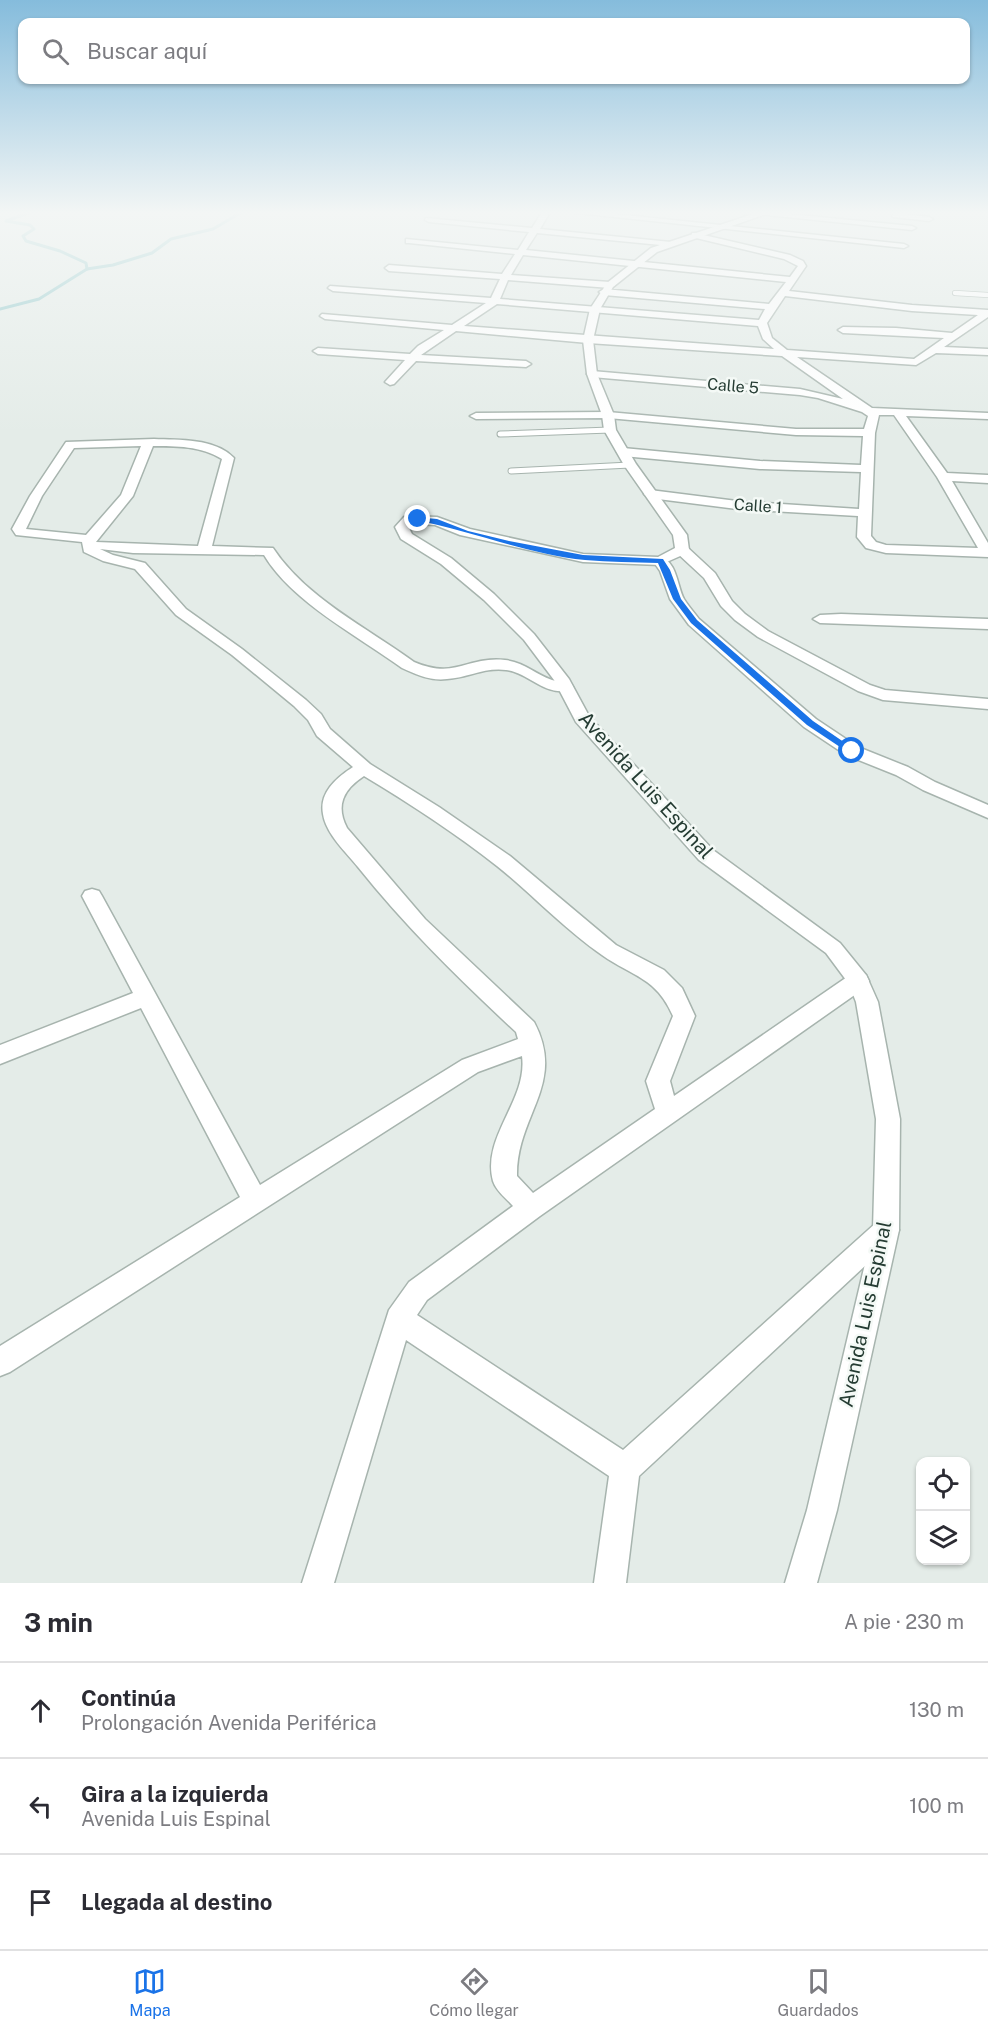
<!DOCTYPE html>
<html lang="es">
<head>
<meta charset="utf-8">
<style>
	body { margin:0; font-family:"Public Sans",sans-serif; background:#f7f7f7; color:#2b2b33 }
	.controls { position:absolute; right:18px; bottom:18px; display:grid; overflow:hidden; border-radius:12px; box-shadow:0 2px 4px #0004 }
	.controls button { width:54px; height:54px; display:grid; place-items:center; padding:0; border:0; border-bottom:2px solid #e1e1e2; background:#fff; color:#2b2b33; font:30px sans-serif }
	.stop { position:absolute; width:18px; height:18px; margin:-14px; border:4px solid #1a73e8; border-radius:50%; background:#fff }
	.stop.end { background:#1a73e8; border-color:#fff; box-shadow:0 2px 6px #0008 }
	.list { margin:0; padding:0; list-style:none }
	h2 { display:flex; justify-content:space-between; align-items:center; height:78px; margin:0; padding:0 24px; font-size:26px }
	h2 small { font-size:20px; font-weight:400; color:#7c7c81 }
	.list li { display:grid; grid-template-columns:39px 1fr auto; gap:18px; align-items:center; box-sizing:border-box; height:96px; padding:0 24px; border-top:2px solid #e1e1e2 }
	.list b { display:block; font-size:22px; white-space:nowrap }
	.list p { margin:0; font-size:20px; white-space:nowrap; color:#7c7c81 }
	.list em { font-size:20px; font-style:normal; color:#7c7c81 }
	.icon { flex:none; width:33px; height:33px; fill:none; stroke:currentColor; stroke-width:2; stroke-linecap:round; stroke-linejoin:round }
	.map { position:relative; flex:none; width:988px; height:1583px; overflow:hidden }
	.search { position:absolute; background:#fff; box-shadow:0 2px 4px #0004; left:18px; right:18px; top:18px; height:66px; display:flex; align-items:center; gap:15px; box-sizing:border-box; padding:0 21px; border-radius:12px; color:#7c7c81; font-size:22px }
	.sheet { height:366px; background:#fff }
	nav { display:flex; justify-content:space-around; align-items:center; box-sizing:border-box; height:84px; border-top:2px solid #e1e1e2; background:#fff; font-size:16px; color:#7c7c81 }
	nav a { display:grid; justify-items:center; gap:3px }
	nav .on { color:#1a73e8 }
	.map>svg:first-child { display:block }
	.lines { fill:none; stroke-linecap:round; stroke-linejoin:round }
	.stream { stroke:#92c9cb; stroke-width:3 }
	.service-far1-casing { stroke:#a7b4ae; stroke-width:6 }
	.service-casing { stroke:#a7b4ae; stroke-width:7 }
	.minor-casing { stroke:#a7b4ae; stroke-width:3 }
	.tertiary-casing { stroke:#a7b4ae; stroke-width:3 }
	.service-far1 { stroke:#fff; stroke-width:4.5 }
	.service { stroke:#fff; stroke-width:5 }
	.minor { fill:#fff; fill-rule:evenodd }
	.tertiary { fill:#fff; fill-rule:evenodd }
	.route { fill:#1a73e8 }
	.labels { text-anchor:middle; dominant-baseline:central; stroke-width:5; stroke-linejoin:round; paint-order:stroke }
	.far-street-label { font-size:16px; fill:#253c33; stroke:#f4f9f6 }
	.street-label { font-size:20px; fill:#253c33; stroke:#f4f9f6 }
</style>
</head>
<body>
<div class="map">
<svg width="988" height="1583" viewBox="0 0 988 1583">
	<rect width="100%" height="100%" fill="#e4ece8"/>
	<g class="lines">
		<!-- stream -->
		<g class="stream">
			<polyline points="31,212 6,221 30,225 34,229 23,236 26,241 60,251 86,263 87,269"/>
			<polyline points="0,309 39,299 87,269 113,265 152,253 171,239 213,229 242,212"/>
		</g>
		<defs>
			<polyline id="service-far1" points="955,293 988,295"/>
			<g id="service">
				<polyline points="500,434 610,430"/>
				<polyline points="511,471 630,465"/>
			</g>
			<g id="minor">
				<path d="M542,212H550L540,229L671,242L675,244L671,246L537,233L526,250L790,277L798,266L784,259L692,237V233H695L790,255L803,261L806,266L789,291L912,305L988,310V317L944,347L988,349V355L936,353L916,365L797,357L872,408L988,413V419L906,416L947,473L988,475V483L952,481L988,543V557L886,553L866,548L857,537L858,516L737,509L650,498L644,494L650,490L737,501L859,509L861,472L760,469L623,456L617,452L623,448L760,461L861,465L863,436L796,435L608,418L476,419L470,416L476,413L608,412L796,429H864L868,416L862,412L818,398L800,395L592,377L587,374L592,371L800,389L843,399L782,356L588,343L456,331L421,355L526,361L531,364L526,367L416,361L394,384L390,385L385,382L405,360L318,354L313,351L318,348L410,354L418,346L444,330L325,319L320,316L322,314L452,325L486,303L333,291L328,288L330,286L491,298L500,279L389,271L385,268L389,265L502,274L515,254L409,243H406V239L518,250L529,232L429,222L425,220L426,218L532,228ZM523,255L786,282L769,304L604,289L599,292L604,295L765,309L759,320L500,299L508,280L610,288L615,285L610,282L511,275ZM785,296L912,311L978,315L952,333L896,328L843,327L838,330L843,333L944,338L914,359L787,350L772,338L767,323ZM497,304L758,326L763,339L774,349L464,326ZM879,415H894L937,477L978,548L886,545L876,542L871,536L875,433Z"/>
				<polygon points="568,212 596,212 904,244 908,246 904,248"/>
				<polygon points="738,212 768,212 912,226 916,228 912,230"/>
				<polygon points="896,213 929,217 933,219 929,221 893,217 892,215"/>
				<path d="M154,439C179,440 215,438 234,458L212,546L273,548C306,598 366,627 414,662C456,680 466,656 505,660C524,662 535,674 552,680C558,682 565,682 571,684L573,687L571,690C544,697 530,673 506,670C485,667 467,678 447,679C431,681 417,675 402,668C358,636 292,602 264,555L133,553L100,549L113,555L145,563L186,609L242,649L306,700L321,714L330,729L370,764L439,807L510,856L616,945L664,970L682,988L695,1016L670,1081L674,1096L850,975L858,973L866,975L869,981L866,987L540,1216L427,1300L417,1315L623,1450L877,1222L886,1218L895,1222L899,1230L895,1238L639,1476L626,1583H594L609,1476L406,1340L334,1583H302L389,1310L409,1282L513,1206C507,1199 496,1191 493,1181C481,1137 528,1100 522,1056L478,1072L10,1372L0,1376V1346L240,1197L141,1008L0,1064V1045L133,993L82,896L85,891L92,889L99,891L102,896L260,1185L462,1060L518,1039L516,1032C460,980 406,927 358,867C346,852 326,834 323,814C319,793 336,778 353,767L317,736L308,720L294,706L232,655L176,615L135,569L103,561L84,552L82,542L16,535L12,529L30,496L66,442ZM141,446L121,495L86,535L26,529L42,496L74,448ZM153,446C176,446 201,446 222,459L198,546L96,542L133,496ZM364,776C409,803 455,833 497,866C532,894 564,929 602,955C633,977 656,977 673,1016L646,1081L655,1109L533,1193L517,1176C516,1115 567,1084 534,1022L425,919L347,828C335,805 344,789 364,776Z"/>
				<polygon points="682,546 687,547 715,573 732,601 745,614 768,631 870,685 885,690 988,699 988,709 883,700 858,691 758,637 735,620 721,606 704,578 677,553 675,550"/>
				<path d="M660,557C677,561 677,586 684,599C688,606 694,612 699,619L816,719L858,747L908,767L935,782L988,805V818L923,790L896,775L846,755L804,727L689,625L670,599L660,571L653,561Z"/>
				<polygon points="841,614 988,619 988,629 820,623 813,619 820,615"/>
			</g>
			<polygon id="tertiary" points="759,212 772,212 657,252 613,287 600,309 593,340 597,374 614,415 616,430 636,464 687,535 689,550 687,553 660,565 583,562 460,535 435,525 412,524 409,528 412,534 451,558 494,594 534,634 569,679 589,716 713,850 840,943 866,975 878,1002 900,1119 899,1230 837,1510 817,1583 785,1583 807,1510 873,1230 876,1119 856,1002 849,984 826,953 699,860 576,722 554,680 524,640 484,600 441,564 401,539 395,527 404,517 409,516 437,517 470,529 583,554 658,557 675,548 673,535 624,465 604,430 602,415 587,374 583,340 590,309 607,283 651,248"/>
		</defs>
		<!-- service-far1 casing -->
		<use href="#service-far1" class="service-far1-casing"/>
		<!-- service casing -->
		<use href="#service" class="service-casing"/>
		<!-- minor casing -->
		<use href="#minor" class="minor-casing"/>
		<!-- tertiary casing -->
		<use href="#tertiary" class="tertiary-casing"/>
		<!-- service-far1 -->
		<use href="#service-far1" class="service-far1"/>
		<!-- service -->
		<use href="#service" class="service"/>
		<!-- minor -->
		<use href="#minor" class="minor"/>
		<!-- tertiary -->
		<use href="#tertiary" class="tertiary"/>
	</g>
	<!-- sky -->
	<linearGradient id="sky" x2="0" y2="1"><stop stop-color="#85bcdc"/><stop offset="0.49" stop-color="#f3f6f5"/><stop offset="1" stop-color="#f3f6f5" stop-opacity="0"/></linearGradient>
	<rect width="988" height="434" fill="url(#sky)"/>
	<!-- route -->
	<path class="route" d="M415,517L437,519L468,531L509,541L583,555L663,559L670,570L681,599L697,620L813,721L857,751L849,753L807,725L691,623L673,599L658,563C634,562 609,562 585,560C527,554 472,531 415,520Z"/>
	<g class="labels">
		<!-- far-street labels -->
		<g class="far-street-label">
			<text transform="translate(733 386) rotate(5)">Calle 5</text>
			<text transform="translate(758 506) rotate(4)">Calle 1</text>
		</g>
		<!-- street labels -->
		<g class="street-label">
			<text transform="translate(646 785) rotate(48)">Avenida Luis Espinal</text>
			<text transform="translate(865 1314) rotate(-78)">Avenida Luis Espinal</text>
		</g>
	</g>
</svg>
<div class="controls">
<button><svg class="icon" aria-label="locate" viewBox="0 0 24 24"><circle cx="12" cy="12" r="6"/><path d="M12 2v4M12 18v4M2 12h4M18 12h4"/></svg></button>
<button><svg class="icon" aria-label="layers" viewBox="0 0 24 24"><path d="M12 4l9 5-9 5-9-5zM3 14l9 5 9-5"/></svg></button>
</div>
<div class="stop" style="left:852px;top:751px"></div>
<div class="stop end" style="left:418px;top:519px"></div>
<div class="search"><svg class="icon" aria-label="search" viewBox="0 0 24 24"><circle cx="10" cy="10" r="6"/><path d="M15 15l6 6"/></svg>Buscar aquí</div>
</div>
<section class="sheet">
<h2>3 min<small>A pie · 230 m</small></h2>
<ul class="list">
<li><svg class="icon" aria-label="ahead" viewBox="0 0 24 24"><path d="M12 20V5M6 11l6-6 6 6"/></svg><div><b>Continúa</b><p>Prolongación Avenida Periférica</p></div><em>130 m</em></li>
<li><svg class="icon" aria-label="left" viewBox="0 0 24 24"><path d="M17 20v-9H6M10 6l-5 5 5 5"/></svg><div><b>Gira a la izquierda</b><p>Avenida Luis Espinal</p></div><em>100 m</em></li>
<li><svg class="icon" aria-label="arrive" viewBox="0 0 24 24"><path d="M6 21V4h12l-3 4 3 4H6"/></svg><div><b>Llegada al destino</b></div></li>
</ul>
</section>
<nav>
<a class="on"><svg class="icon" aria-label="map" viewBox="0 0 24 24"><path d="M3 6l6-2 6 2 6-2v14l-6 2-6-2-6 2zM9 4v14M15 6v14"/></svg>Mapa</a>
<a><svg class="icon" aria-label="directions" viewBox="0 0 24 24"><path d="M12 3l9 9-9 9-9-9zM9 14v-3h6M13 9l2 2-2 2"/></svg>Cómo llegar</a>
<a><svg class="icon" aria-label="saved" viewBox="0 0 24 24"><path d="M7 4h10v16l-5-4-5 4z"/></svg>Guardados</a>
</nav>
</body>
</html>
